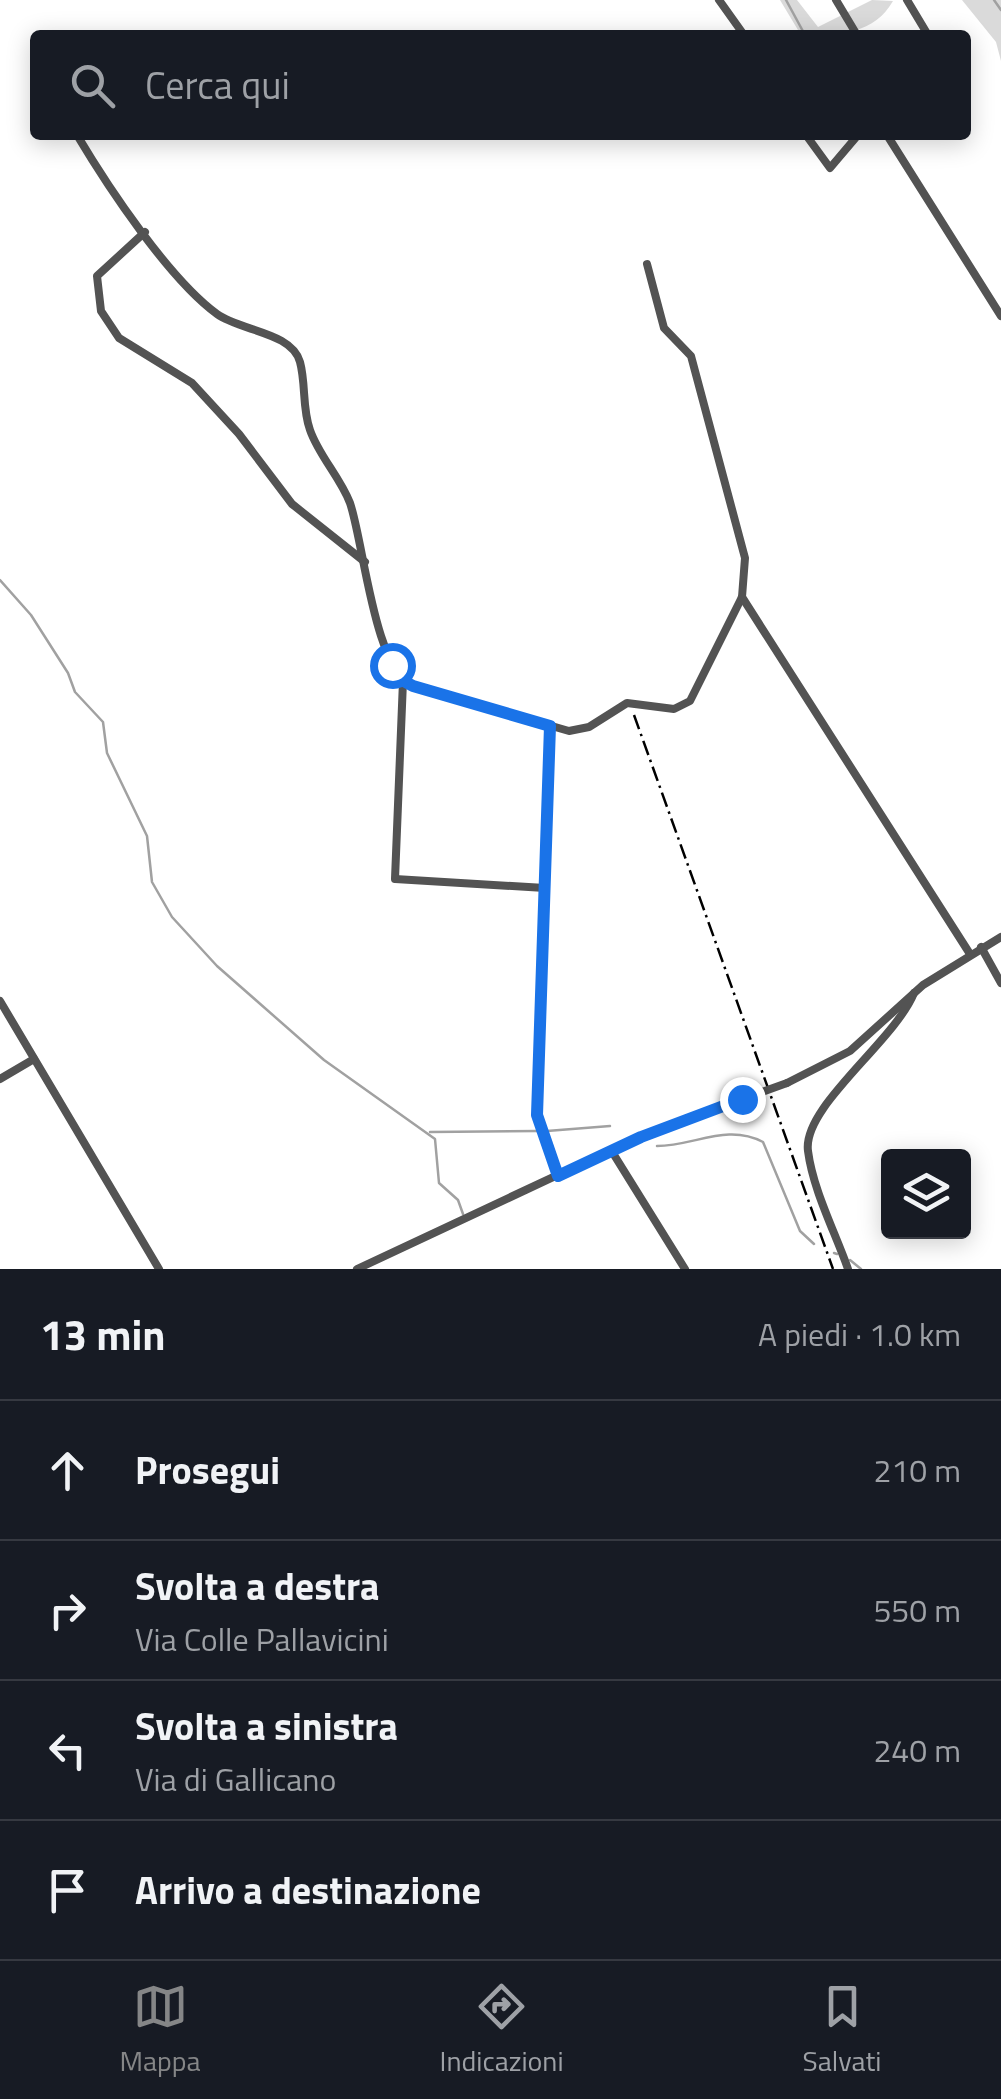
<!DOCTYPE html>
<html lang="it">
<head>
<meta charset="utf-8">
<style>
	body { margin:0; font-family:"Titillium Web",sans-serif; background:#20242c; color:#f1f3f6 }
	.controls { position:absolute; right:30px; bottom:30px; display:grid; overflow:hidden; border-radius:10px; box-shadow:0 5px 25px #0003 }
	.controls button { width:90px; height:90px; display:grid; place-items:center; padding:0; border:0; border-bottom:2px solid #363941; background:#171b24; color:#f1f3f6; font:50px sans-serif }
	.stop { position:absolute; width:30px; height:30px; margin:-22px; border:8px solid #1a73e8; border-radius:50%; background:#fff }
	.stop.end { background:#1a73e8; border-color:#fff; box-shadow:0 2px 10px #0008 }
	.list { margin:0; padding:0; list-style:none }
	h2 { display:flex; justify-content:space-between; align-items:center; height:130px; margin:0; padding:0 40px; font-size:42px }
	h2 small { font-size:32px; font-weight:400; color:#9ea1a6 }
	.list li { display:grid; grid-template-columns:65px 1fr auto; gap:30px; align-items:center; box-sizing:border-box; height:140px; padding:0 40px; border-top:2px solid #363941 }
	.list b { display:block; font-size:38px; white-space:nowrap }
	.list p { margin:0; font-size:32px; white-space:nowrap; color:#9ea1a6 }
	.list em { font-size:32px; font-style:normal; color:#9ea1a6 }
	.icon { flex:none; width:55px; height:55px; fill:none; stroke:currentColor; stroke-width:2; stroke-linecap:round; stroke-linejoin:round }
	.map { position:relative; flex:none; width:1001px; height:1269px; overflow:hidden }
	.search { position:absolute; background:#171b24; box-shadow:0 5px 25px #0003; left:30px; right:30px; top:30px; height:110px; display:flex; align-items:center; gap:25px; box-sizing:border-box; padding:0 35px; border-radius:10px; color:#9ea1a6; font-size:38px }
	.sheet { height:690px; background:#171b24 }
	nav { display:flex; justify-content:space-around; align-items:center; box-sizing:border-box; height:140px; border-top:2px solid #363941; background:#171b24; font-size:28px; color:#9ea1a6 }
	nav a { display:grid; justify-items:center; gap:5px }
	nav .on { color:#858687 }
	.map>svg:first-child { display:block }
	.green { fill:#dadada }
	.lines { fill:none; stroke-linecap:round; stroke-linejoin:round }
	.stream { stroke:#a1a1a1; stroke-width:2.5 }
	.minor { stroke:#535353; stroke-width:8 }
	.rail { stroke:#000; stroke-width:2.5; stroke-dasharray:15 5 2.5 5; stroke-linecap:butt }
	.minor-bridge { stroke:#535353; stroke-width:8 }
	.route { stroke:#1a73e8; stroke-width:12 }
</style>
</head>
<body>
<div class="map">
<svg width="1001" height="1269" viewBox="0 0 1001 1269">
	<rect width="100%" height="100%" fill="#fff"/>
	<!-- green -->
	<g class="green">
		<path d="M780,0H797L818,27L872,0L893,1C873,36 836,35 801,35Z"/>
		<polygon points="962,0 1001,0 1001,61 996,42"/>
	</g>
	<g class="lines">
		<!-- stream -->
		<g class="stream">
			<polyline points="786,0 805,35"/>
			<polyline points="994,0 1001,10"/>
			<polyline points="0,580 31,615 68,673 75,692 103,722 107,753 147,836 152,882 172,917 217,966 324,1060 435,1139 439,1183 458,1200 463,1214"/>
			<polyline points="547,1131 610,1126"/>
			<polyline points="430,1132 538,1131"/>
			<path d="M657,1146C694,1146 727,1123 763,1142L800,1231L814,1244"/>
			<polyline points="834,1253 837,1254"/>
			<polyline points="850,1260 861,1269"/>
		</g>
		<!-- minor -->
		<g class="minor">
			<polyline points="719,0 744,35"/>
			<polyline points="836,0 857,35"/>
			<polyline points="907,0 928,35"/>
			<path d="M77,135C108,187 169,279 217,314C240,331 292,332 300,362C306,384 302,408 310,430C319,456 340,477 350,503C364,544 374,669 413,686L569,731L589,727L627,703L674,709L690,701L742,597L745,558L691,356L664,328L647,264"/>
			<polyline points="806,135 830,168 858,135"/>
			<polyline points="887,135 1001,316"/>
			<polyline points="145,232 97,276 101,311 119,338 192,383 239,434 292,504 365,562"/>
			<polyline points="742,597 970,954"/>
			<polyline points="403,681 395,879 545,888"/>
			<polyline points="549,726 537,1115 558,1177"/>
			<polyline points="981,947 1001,983"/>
			<polyline points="0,1001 159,1269"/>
			<polyline points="0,1079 34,1059"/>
			<polyline points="787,1083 850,1051 923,985 1001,937"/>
			<polyline points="611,1150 685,1269"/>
			<polyline points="357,1269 611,1150 742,1099"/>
			<path d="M848,1269C835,1232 813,1190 808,1151C802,1107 894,1042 914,993"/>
		</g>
		<!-- rail -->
		<polyline class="rail" points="634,715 833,1269"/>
		<!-- minor-bridge -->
		<polyline class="minor-bridge" points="742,1099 787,1083"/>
	</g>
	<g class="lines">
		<!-- route -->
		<polyline class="route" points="392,665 400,679 413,686 550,726 537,1115 558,1176 641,1137 742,1099"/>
	</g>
</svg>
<div class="controls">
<button><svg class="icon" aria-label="layers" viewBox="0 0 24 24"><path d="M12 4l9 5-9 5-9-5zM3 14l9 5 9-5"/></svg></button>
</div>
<div class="stop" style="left:392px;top:665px"></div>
<div class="stop end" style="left:742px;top:1099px"></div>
<div class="search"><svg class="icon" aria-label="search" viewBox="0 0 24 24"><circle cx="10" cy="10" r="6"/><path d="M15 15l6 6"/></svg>Cerca qui</div>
</div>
<section class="sheet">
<h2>13 min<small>A piedi · 1.0 km</small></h2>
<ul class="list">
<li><svg class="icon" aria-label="ahead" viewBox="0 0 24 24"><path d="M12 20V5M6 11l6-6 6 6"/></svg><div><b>Prosegui</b></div><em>210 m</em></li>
<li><svg class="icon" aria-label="right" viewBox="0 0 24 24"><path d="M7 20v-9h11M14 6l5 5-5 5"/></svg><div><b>Svolta a destra</b><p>Via Colle Pallavicini</p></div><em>550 m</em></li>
<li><svg class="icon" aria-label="left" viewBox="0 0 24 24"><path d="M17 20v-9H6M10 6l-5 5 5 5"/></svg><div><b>Svolta a sinistra</b><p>Via di Gallicano</p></div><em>240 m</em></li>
<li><svg class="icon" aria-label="arrive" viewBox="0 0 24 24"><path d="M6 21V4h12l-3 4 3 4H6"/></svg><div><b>Arrivo a destinazione</b></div></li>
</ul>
</section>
<nav>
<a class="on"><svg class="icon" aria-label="map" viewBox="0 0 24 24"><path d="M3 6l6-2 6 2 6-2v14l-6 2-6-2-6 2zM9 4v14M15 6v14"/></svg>Mappa</a>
<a><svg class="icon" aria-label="directions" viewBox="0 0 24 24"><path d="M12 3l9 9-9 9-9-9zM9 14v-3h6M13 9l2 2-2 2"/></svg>Indicazioni</a>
<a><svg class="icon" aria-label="saved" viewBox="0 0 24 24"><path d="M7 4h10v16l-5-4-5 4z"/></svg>Salvati</a>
</nav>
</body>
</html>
